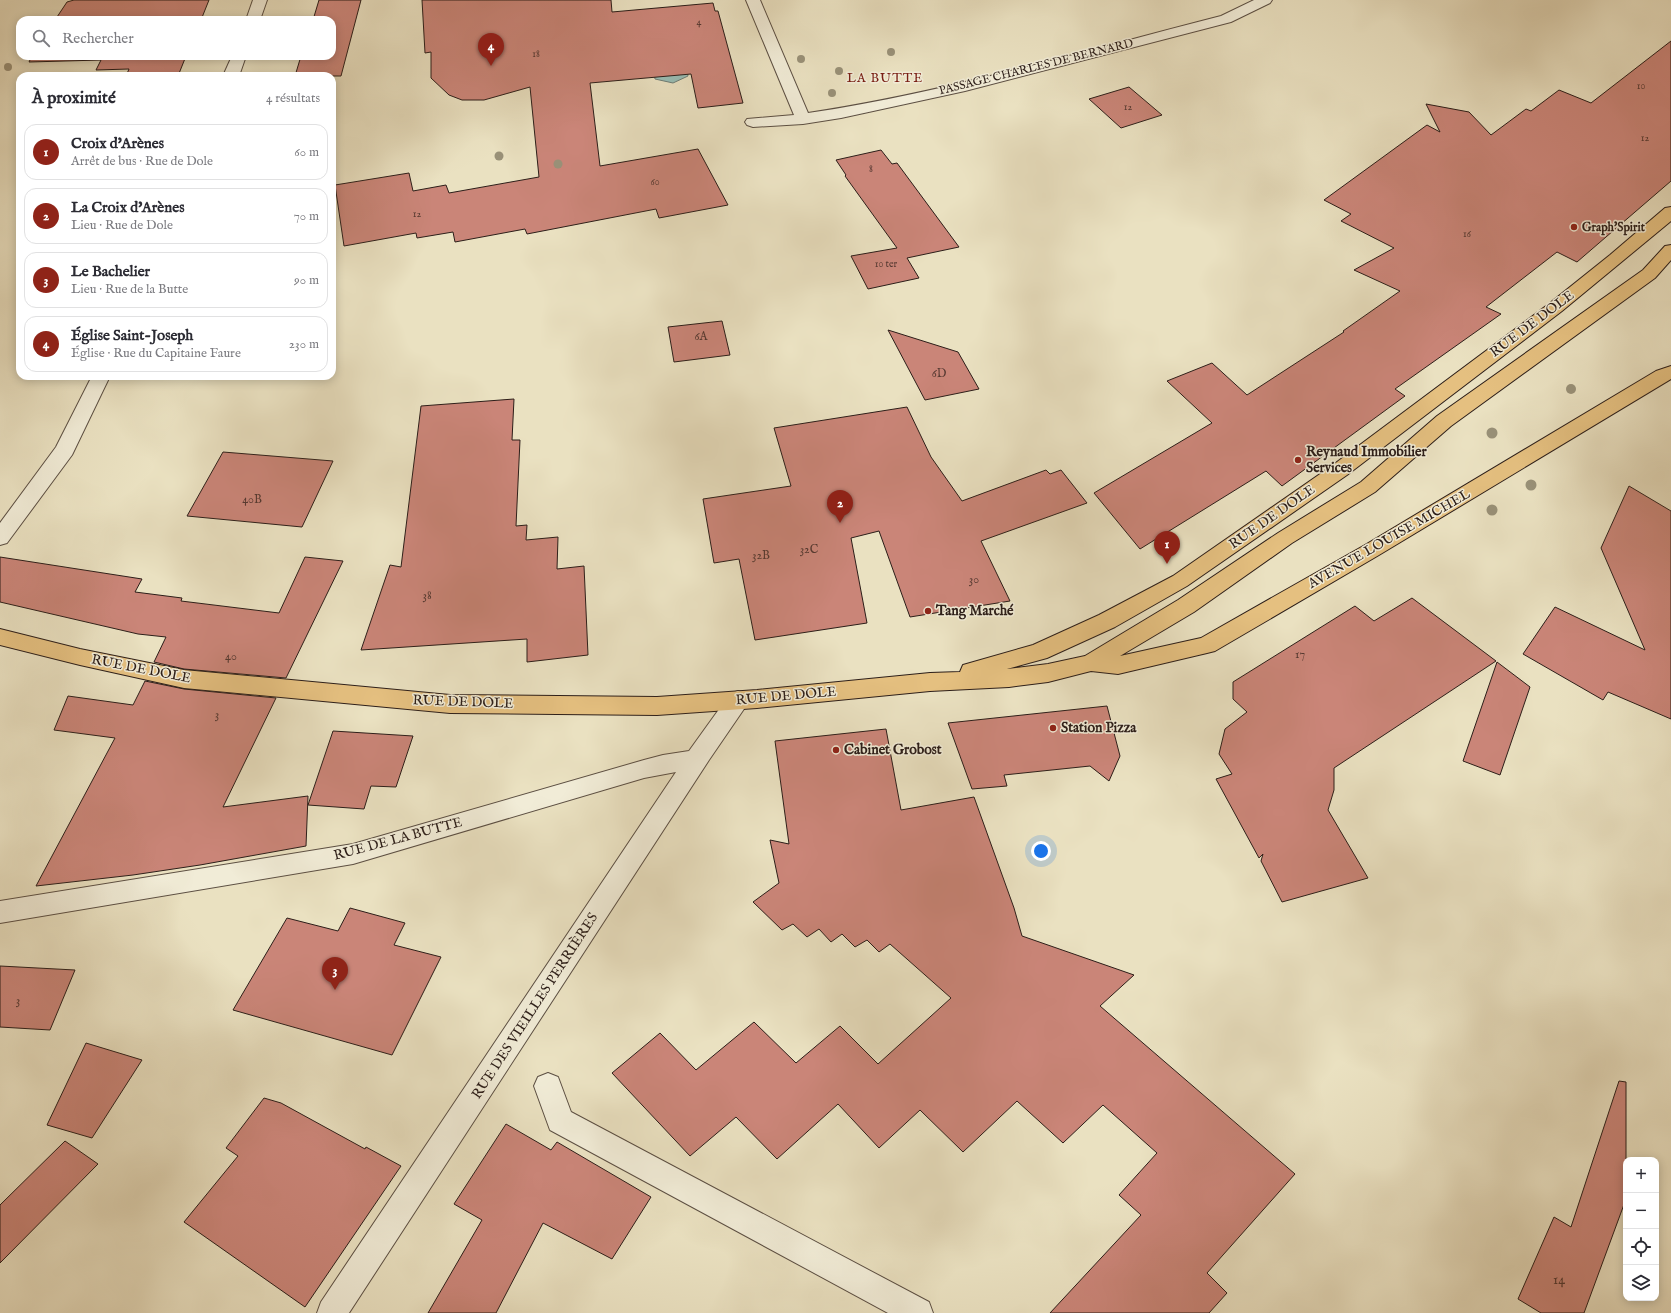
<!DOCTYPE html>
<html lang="fr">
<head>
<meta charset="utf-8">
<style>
	body { margin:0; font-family:"IM FELL English",serif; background:#f7f7f7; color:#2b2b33 }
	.controls { position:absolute; right:12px; bottom:12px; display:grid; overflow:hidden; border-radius:8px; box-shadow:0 2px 10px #0003 }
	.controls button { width:36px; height:36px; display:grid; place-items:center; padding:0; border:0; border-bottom:1px solid #e1e1e2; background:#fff; color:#2b2b33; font:20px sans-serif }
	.you { position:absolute; left:1041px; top:851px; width:14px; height:14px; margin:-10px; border:3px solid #fff; border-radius:50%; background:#1a73e8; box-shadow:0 0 0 6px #1a73e833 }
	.badge { display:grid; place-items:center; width:26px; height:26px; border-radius:50%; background:#8f2418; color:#fff; font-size:13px; font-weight:700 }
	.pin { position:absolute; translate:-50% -33px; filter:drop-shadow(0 1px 2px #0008) }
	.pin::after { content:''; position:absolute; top:21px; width:14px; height:12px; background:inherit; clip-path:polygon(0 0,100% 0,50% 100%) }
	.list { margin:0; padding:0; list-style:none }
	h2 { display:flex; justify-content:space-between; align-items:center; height:52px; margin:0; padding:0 16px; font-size:17px }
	h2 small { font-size:13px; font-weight:400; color:#7c7c81 }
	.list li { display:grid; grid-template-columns:26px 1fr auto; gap:12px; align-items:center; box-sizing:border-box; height:56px; margin:0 8px 8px; padding:0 8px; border:1px solid #e1e1e2; border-radius:12px }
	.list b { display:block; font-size:15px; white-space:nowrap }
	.list p { margin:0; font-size:13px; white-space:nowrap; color:#7c7c81 }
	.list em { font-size:13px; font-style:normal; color:#7c7c81 }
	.icon { flex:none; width:22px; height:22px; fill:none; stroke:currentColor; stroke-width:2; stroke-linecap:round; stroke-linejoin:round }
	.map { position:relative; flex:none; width:1671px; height:1313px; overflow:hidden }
	.search { position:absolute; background:#fff; box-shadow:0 2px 10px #0003; left:16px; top:16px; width:320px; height:44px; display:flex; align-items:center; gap:10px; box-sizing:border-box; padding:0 14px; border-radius:12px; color:#7c7c81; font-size:15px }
	.panel { position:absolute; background:#fff; box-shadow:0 2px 10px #0003; left:16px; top:72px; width:320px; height:308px; border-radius:12px }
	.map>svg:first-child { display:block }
	.water { fill:#98bdb4; stroke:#6d7d76 }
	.building { fill:#ca8578; stroke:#2c1e19 }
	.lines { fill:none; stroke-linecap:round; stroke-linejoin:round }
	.minor-casing { stroke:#5c4f43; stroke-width:2 }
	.major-casing { stroke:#2c1e19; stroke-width:2 }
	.minor { fill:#f1ecd7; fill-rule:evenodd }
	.major { fill:#e5c080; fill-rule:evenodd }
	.tree { fill:#999178 }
	.poi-dot { fill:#8f2418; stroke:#f1ecd7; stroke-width:1.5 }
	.labels { text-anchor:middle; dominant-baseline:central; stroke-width:3; stroke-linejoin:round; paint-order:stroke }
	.far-number-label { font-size:10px; fill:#543831 }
	.far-street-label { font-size:12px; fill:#2c1e19; stroke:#f1ecd7 }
	.far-poi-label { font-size:12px; font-weight:bold; fill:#2c1e19; stroke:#f1ecd7; text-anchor:start }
	.number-label { font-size:12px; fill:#543831 }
	.far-quarter-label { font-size:13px; letter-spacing:1px; fill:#7a1f14; stroke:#f1ecd7 }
	.street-label { font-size:14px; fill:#2c1e19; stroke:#f1ecd7 }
	.poi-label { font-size:14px; font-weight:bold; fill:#2c1e19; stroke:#f1ecd7; text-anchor:start }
	.near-number-label { font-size:14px; fill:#543831 }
</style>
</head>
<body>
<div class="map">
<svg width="1671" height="1313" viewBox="0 0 1671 1313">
	<rect width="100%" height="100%" fill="#eae1c1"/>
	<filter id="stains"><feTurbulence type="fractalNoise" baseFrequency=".005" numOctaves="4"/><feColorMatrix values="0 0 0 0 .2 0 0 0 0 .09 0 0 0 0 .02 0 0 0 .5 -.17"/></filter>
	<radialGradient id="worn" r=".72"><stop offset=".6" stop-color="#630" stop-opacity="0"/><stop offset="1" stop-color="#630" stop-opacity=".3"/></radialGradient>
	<!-- water -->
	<polygon class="water" points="686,66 688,76 673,83 655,79 653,69"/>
	<!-- building -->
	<g class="building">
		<polygon points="74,0 209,0 201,20 55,20 67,2"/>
		<polygon points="319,0 361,0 341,76 295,76 301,56 332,56 332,20 313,20"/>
		<polygon points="422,0 611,0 612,12 713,3 715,11 718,11 743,103 698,108 691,74 590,83 600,166 698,149 728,205 659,218 656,209 527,234 525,229 455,242 453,232 417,238 416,233 344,246 335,185 409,173 413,191 446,185 449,193 539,177 530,87 484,100 462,100 449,95 431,78 431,52 425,53"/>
		<polygon points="1671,41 1671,181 1577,262 1557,252 1486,307 1501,314 1395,389 1405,396 1282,486 1266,471 1140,549 1094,493 1212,423 1167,381 1212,363 1247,395 1344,332 1343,331 1400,291 1354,270 1394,248 1341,221 1351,214 1324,200 1427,125 1440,132 1426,104 1469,112 1491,135 1526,109 1531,111 1559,90 1591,103"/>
		<polygon points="32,56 186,56 178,76 126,76 129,69 96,70 101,60 29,62"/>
		<polygon points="1129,87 1162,115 1121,128 1089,99"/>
		<polygon points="881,150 892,164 897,163 959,247 907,258 919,278 868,289 851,256 897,248 845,176 846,175 836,160"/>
		<polygon points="722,321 730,355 674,362 668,327"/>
		<polygon points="888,330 958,352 979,389 925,400"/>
		<polygon points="514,399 512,440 520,440 516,526 527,525 526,540 558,537 557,569 584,566 588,655 527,662 527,639 361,650 390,565 401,567 421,406"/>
		<polygon points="907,407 931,457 962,501 1046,470 1050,474 1061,470 1087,503 981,541 1010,601 910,617 879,531 851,538 867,623 755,640 739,559 714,563 703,499 791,486 774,428"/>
		<polygon points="223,452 333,461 302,527 187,516"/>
		<polygon points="1629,486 1671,511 1671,719 1608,692 1603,700 1523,654 1555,607 1645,650 1601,548"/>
		<polygon points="0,557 142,579 135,592 182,598 181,601 279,613 305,557 343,561 286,678 184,669 154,662 166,637 138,634 0,602"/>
		<polygon points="1412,598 1496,661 1334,768 1334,790 1328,810 1368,878 1282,902 1261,861 1263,854 1259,858 1216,779 1232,774 1219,754 1225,729 1247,712 1233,699 1233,682 1355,606 1374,621"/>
		<polygon points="1497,662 1530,687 1500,775 1463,761"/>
		<polygon points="145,681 184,689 276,698 223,807 308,796 306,846 200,865 133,875 36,886 115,738 54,730 68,696 133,705"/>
		<polygon points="1107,706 1120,756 1109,781 1090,766 1004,775 1007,786 972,789 948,723"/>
		<polygon points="886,729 901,810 974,797 1014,908 1022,936 1134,975 1100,1006 1295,1174 1207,1273 1227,1293 1209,1313 1050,1313 1141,1215 1119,1195 1157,1153 1103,1105 1063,1143 1017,1101 963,1152 920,1110 879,1148 838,1104 777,1159 736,1117 690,1156 612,1073 660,1033 696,1070 754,1022 796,1063 840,1026 878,1064 951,998 890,944 879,952 867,940 855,947 842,934 831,942 819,929 807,937 793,924 782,930 753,902 779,883 770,840 789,844 775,741"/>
		<polygon points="333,731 413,736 396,787 371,786 364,809 308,805"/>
		<polygon points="350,908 405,923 394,945 441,957 392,1055 233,1010 287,918 338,931"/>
		<polygon points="0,966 75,970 50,1030 0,1027"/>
		<polygon points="86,1043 142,1060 92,1138 47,1125"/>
		<polygon points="1619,1081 1626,1082 1626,1199 1584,1313 1541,1313 1518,1299 1554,1217 1571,1227"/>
		<polygon points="264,1098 281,1103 365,1149 366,1147 401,1166 305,1307 184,1222 238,1156 226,1148"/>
		<polygon points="506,1124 551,1150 557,1142 651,1197 612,1259 543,1223 496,1313 428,1313 482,1220 454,1204"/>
		<polygon points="65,1141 98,1164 0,1263 0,1205"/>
	</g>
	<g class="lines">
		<defs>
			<g id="minor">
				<polygon points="253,0 267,0 260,20 246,20"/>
				<path d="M746,0H760L808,113C948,92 1084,51 1221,16L1254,0H1272L1270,3L1231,22L965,91L841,118L803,124L753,127L747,125L745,122L747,119L794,115Z"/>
				<polygon points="232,56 246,56 239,76 223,76"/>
				<polygon points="92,376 110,376 72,455 7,543 0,545 0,523 56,447"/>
				<polygon points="738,691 746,694 749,700 746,706 709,760 349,1313 317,1313 321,1302 676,772 644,778 353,864 0,923 0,901 353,844 644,760 663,755 689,751 730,694"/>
				<polygon points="548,1073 558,1077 571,1112 929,1302 933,1313 888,1313 550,1130 534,1086 538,1077"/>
			</g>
			<polygon id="major" points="1671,207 1671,221 1562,311 1347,475 1187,586 1115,627 1047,658 1007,669 1048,664 1085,656 1178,600 1278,533 1361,482 1437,416 1643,270 1665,246 1671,245 1671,260 1655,278 1451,426 1375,492 1292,543 1194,612 1120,656 1201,638 1365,545 1656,371 1671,366 1671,379 1379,555 1215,651 1207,653 1118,674 1091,671 1048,682 1009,687 930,691 757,708 657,715 450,713 184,688 80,665 0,645 0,629 80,649 184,670 450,695 657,697 757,690 930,673 960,672 963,665 1033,645 1099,615 1173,576 1333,465 1550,303 1610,255 1665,208"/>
		</defs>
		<!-- minor casing -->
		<use href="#minor" class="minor-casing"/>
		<!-- major casing -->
		<use href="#major" class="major-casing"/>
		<!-- minor -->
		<use href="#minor" class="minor"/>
		<!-- major -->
		<use href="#major" class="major"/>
	</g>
	<!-- trees -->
	<g class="tree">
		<circle cx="891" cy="52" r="4"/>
		<circle cx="801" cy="59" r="4"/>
		<circle cx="8" cy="67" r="4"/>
		<circle cx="839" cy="71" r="4"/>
		<circle cx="832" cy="93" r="4"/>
		<circle cx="499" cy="156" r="4.5"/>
		<circle cx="558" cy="164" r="4.5"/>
		<circle cx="1571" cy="389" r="5"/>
		<circle cx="1492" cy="433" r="5.5"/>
		<circle cx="1531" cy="485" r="5.5"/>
		<circle cx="1492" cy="510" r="5.5"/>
	</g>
	<!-- markers -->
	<g class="poi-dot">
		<circle cx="1574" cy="227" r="4"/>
		<circle cx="1298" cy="460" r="4"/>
		<circle cx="928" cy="611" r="4"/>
		<circle cx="1053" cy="728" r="4"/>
		<circle cx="836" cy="750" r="4"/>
	</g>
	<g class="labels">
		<!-- far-number labels -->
		<g class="far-number-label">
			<text x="699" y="22">4</text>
			<text x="536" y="54">18</text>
			<text x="1641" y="86">10</text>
			<text x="1128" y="107">12</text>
			<text x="1645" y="138">12</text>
			<text x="871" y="169">8</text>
			<text x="655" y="182">60</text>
			<text x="417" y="214">12</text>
			<text x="1467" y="234">16</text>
			<text x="886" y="264">10 ter</text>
		</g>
		<!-- far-street labels -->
		<g class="far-street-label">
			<text transform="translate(1036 67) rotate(-14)">PASSAGE CHARLES DE BERNARD</text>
		</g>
		<!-- far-poi labels -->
		<g class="far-poi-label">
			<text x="1582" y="227">Graph'Spirit</text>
		</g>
		<!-- number labels -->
		<g class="number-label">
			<text x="701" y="336">6A</text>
			<text x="939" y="373">6D</text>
			<text x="252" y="499">40B</text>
			<text x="809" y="549">32C</text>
			<text x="761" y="555">32B</text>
			<text x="974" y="579">30</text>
			<text x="427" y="595">38</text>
			<text x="1300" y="654">17</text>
			<text x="231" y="656">40</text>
			<text x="217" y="714">3</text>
			<text x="18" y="1000">3</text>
		</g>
		<!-- far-quarter labels -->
		<g class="far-quarter-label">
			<text x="885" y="78">LA BUTTE</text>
		</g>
		<!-- street labels -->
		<g class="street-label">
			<text transform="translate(1532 324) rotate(-37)">RUE DE DOLE</text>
			<text transform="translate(1272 517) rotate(-35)">RUE DE DOLE</text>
			<text transform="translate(1389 539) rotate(-30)">AVENUE LOUISE MICHEL</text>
			<text transform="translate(141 669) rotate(11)">RUE DE DOLE</text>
			<text transform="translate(786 696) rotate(-5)">RUE DE DOLE</text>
			<text transform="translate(463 702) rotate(2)">RUE DE DOLE</text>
			<text transform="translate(398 839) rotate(-15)">RUE DE LA BUTTE</text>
			<text transform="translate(535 1006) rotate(-57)">RUE DES VIEILLES PERRIÈRES</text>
		</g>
		<!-- poi labels -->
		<g class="poi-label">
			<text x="1306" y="452">Reynaud Immobilier<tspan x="1306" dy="16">Services</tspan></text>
			<text x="936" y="611">Tang Marché</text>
			<text x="1061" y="728">Station Pizza</text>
			<text x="844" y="750">Cabinet Grobost</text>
		</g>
		<!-- near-number labels -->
		<g class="near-number-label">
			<text x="1559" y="1280">14</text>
		</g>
	</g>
	<rect width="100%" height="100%" filter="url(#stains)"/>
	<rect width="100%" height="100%" fill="url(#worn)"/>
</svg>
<div class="controls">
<button>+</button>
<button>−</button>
<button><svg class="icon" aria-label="locate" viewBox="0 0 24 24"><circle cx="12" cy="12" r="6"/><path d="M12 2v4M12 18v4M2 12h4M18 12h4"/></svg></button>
<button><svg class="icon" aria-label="layers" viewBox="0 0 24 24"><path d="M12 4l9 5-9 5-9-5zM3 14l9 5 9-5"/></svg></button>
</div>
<div class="you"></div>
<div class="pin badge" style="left:1167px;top:564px">1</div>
<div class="pin badge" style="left:840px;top:523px">2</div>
<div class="pin badge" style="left:335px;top:990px">3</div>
<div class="pin badge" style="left:491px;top:66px">4</div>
<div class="search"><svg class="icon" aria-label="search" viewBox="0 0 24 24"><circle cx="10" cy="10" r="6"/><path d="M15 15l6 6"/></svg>Rechercher</div>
<section class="panel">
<h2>À proximité<small>4 résultats</small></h2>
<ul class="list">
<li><span class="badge">1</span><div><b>Croix d'Arènes</b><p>Arrêt de bus · Rue de Dole</p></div><em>60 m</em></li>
<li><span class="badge">2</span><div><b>La Croix d'Arènes</b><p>Lieu · Rue de Dole</p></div><em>70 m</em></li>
<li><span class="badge">3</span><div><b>Le Bachelier</b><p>Lieu · Rue de la Butte</p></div><em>90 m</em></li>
<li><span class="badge">4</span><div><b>Église Saint-Joseph</b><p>Église · Rue du Capitaine Faure</p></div><em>230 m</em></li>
</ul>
</section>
</div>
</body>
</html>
